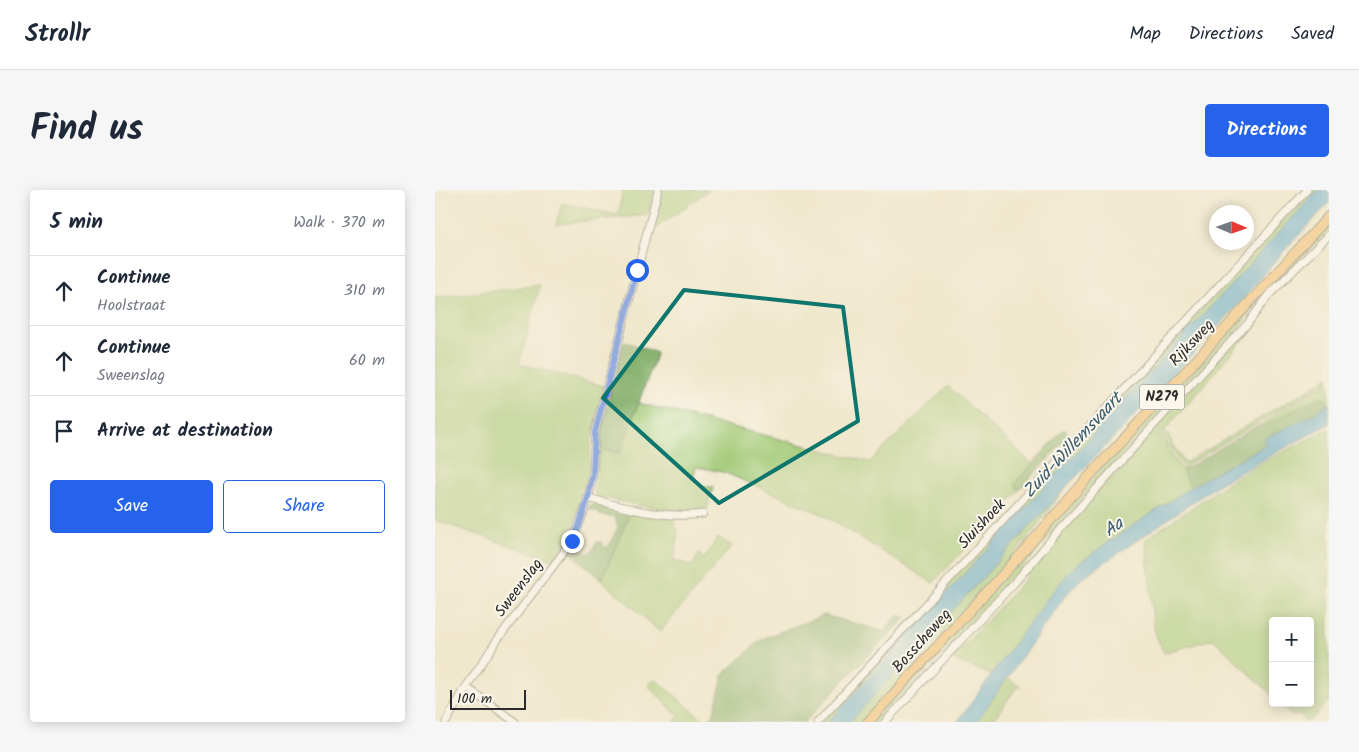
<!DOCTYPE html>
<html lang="en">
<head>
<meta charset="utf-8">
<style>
	body { margin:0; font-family:Kalam,sans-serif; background:#f6f6f7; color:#1f2937 }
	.controls { position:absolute; right:15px; bottom:15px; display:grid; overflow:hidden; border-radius:5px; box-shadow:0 2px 12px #0003 }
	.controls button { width:45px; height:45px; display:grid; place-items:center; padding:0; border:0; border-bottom:1px solid #e0e1e3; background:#fff; color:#1f2937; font:25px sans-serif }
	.compass { position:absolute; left:774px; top:15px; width:45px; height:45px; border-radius:50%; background:#fff; box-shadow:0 2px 12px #0003; rotate:92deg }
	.scale { position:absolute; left:15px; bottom:12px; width:76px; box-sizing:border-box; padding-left:5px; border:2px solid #2b2b2b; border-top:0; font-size:14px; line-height:18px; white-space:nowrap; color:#2b2b2b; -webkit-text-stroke:4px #fbf7ec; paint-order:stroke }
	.stop { position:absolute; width:15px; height:15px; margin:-11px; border:4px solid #2563eb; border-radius:50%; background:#fff }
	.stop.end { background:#2563eb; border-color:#fff; box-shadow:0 1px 5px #0008 }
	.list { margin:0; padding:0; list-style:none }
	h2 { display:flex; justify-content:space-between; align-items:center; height:65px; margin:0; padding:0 20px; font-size:21px }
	h2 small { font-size:16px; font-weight:400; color:#747a83 }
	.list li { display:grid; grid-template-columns:32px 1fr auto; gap:15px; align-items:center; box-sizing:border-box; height:70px; padding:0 20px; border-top:1px solid #e0e1e3 }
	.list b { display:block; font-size:19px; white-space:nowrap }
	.list p { margin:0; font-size:16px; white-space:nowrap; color:#747a83 }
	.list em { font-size:16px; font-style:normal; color:#747a83 }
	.actions { display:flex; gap:10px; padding:15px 20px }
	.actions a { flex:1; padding:11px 0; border:1px solid #2563eb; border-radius:5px; text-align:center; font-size:18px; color:#2563eb }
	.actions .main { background:#2563eb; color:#fff }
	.icon { flex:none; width:28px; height:28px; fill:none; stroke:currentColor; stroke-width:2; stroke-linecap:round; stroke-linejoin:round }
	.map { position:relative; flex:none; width:894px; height:532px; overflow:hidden; border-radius:5px }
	header { display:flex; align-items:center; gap:30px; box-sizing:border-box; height:70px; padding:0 25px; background:#fff; border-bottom:1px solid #e0e1e3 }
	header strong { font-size:24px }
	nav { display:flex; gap:28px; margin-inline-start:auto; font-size:18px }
	.intro { display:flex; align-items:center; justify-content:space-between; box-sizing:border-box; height:120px; padding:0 30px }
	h1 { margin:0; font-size:35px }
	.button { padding:12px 22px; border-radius:5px; background:#2563eb; color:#fff; font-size:18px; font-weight:700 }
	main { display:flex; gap:30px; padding:0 30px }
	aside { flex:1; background:#fff; border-radius:5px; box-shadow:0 2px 12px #0003 }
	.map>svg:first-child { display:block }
	.green { fill:#a0c975; stroke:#667a50 }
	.forest { fill:#80ad66; stroke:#566c48 }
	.water { fill:#54a6cf; stroke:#40687d }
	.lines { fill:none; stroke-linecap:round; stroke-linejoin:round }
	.minor-casing { stroke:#706d64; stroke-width:9 }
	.major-casing { stroke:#706d64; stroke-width:11 }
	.minor { stroke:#fff; stroke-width:7 }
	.major { stroke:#f9be6d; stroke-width:9 }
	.route { stroke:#2563eb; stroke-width:6 }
	.marked { fill:none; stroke:#0f766e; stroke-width:4; stroke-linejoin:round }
	.labels { text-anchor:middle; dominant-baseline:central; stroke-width:4; stroke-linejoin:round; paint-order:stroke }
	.shield { fill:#fbf7ec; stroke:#696865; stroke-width:1 }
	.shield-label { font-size:15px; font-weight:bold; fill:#2b2b2b }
	.street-label { font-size:16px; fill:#2b2b2b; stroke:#fbf7ec }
	.water-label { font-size:18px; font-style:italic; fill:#3b5c6d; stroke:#fbf7ec }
</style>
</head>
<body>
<header>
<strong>Strollr</strong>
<nav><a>Map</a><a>Directions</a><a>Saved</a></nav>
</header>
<div class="intro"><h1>Find us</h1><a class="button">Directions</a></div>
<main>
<aside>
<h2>5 min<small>Walk · 370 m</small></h2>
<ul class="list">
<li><svg class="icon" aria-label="ahead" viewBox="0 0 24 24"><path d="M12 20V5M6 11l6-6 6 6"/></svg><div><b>Continue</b><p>Hoolstraat</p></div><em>310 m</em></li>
<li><svg class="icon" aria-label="ahead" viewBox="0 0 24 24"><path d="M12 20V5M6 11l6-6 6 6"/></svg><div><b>Continue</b><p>Sweenslag</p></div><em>60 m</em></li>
<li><svg class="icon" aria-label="arrive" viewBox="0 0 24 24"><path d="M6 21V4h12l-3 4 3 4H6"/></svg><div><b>Arrive at destination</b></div></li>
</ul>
<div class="actions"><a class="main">Save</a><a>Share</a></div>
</aside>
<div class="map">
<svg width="894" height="532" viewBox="0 0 894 532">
	<rect width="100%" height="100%" fill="#fbf7ec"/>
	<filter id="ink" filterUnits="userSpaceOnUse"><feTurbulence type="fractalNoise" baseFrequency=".02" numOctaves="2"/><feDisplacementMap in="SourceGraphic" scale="10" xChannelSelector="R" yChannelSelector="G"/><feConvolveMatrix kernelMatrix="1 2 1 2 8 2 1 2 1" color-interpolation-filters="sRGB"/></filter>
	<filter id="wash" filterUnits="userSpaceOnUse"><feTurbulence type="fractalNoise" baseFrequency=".0096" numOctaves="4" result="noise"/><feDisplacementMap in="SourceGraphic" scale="20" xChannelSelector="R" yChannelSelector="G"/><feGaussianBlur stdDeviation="1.12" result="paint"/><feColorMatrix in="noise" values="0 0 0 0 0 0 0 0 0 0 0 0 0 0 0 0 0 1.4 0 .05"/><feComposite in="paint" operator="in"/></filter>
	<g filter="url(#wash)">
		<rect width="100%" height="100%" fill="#f0e8cd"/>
		<!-- green -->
		<g class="green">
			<polygon points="188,0 219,0 213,25 121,34 127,13 183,25"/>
			<polygon points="227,0 274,0 217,41"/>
			<polygon points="876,0 883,0 393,532 386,532"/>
			<path d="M894,29V40L827,107L814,123L792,153L679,275L656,298L568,400L445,532H436L635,313L756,182C770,169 782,156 793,141Z"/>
			<polygon points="105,95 84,174 169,196 156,251 154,279 150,296 134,348 118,370 0,330 0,108"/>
			<polygon points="817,131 822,135 794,166 730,240 750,273 894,187 894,190 751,276 748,276 725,241 722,234"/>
			<polygon points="894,192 894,214 892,215 890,209 827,237 824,235"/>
			<path d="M513,196L597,274L580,293L581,298L584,300L498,393L389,325L293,284L283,281L261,277L257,291L269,297H278L272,320C263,322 254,321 245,320C216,319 189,312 162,306L159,302L162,283L164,259L185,263L203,213L435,272Z"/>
			<polygon points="718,239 722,240 743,274 748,279 749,284 756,297 666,357 636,380 615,405 556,485 517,469 591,388 591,383"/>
			<polygon points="894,239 894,510 878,528 871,532 866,525 857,526 845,513 875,513 875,431 838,431 838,506 778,449 729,463 721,446 718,433 711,349 797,290 828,272"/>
			<polygon points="627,302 594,347 547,401 427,532 415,532"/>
			<polygon points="196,320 232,327 239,331 243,342 239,370 257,376 264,364 269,369 283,347 297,356 225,442 167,390"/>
			<polygon points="572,487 585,496 582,497 557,532 541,532"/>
			<polygon points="220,489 271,532 239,532 246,524 239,522 213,495"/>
		</g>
		<!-- forest -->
		<g class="forest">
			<polygon points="189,151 222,163 185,263 164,259 164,256 168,232"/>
			<polygon points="886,206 890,209 892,215 883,220 883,222 830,249 832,254 785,280 756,297 749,284 748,279 754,277 824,235 827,237"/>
			<polygon points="629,239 635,245 584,300 580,295 580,293"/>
			<polygon points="161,313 196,320 167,390 135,362 142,349 147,352 146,359 151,364 156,362 162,352 166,352 170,358 174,356 183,337 180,327 165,325 163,322 153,319 155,316"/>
			<polygon points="389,425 448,441 464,425 471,428 406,493 370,532 272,532 279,522 288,485 323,452 331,447"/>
		</g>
		<!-- water -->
		<g class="water">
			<polygon points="883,0 894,0 894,13 849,61 807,111 723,201 636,292 415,532 393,532"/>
			<polygon points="894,214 894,234 784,294 646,389 630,406 541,532 522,532 615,405 636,380 666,357 756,297 785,280 832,255 829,249 883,222 883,220"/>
		</g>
	</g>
	<g filter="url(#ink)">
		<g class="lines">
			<defs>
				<g id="minor">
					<path d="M153,308C191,318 229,329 268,324"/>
					<polyline points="31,497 80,532"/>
					<path d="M11,532L31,497L63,449L137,351C147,329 156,306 158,282C159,269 159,256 160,242L223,0"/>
					<polyline points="383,532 872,0"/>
					<polyline points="450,532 580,392 626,338 719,235 813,133 834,105 894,45"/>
				</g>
				<polyline id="major" points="433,532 581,370 649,292 894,26"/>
			</defs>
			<!-- minor casing -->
			<use href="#minor" class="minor-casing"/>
			<!-- major casing -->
			<use href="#major" class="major-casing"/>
			<!-- minor -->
			<use href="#minor" class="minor"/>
			<!-- major -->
			<use href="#major" class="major"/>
		</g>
	</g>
	<g class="lines" filter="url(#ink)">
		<!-- route -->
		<polyline class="route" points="137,351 144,336 153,308 158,283 160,242 202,80"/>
	</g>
	<!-- marked area -->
	<path d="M0 0H894V532H0ZM249,100L408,117L423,231L284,313L168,208Z" fill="#f0e8cd" fill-opacity=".55" fill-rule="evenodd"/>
	<path class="marked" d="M249,100L408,117L423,231L284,313L168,208Z"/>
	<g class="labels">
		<!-- shield labels -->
		<rect class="shield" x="704.5" y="194.5" width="45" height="25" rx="4"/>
		<g class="shield-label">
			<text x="727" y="207">N279</text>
		</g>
		<!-- street labels -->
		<g class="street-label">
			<text transform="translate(757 153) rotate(-47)">Rijksweg</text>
			<text transform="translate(547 334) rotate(-47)">Sluishoek</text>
			<text transform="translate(84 398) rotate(-53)">Sweenslag</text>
			<text transform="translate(487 451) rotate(-48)">Bosscheweg</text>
		</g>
		<!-- water labels -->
		<g class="water-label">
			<text transform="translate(638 256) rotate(-47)">Zuid-Willemsvaart</text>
			<text transform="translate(679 338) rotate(-35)">Aa</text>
		</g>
	</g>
</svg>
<div class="controls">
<button>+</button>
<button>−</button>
</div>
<svg class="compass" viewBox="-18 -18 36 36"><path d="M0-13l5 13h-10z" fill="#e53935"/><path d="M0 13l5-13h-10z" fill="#747a83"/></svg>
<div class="scale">100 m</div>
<div class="stop" style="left:202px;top:80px"></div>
<div class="stop end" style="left:137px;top:351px"></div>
</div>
</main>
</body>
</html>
